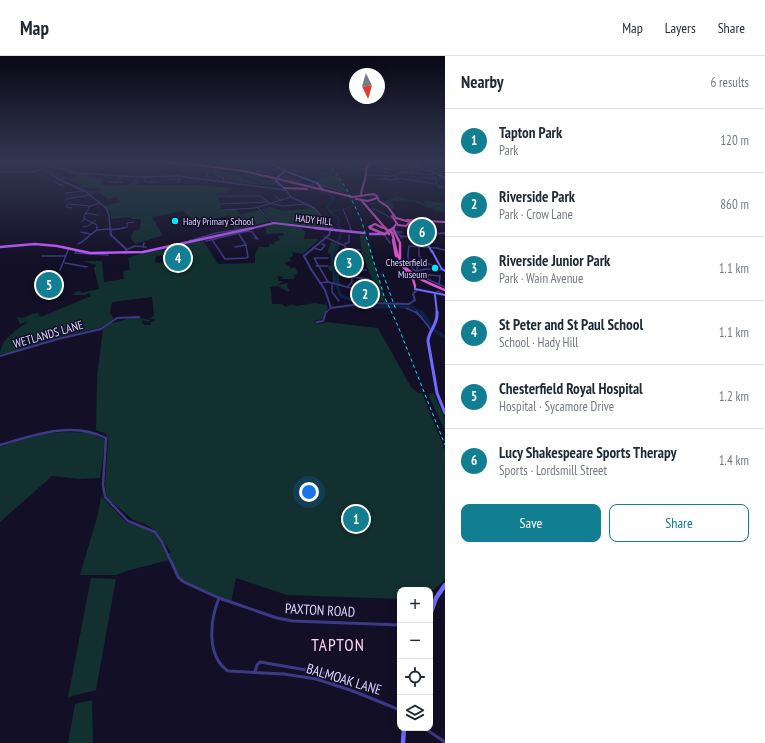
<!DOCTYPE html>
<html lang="en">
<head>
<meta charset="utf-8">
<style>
	body { margin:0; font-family:"PT Sans Narrow",sans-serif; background:#f6f6f7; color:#1f2937 }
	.controls { position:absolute; right:12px; bottom:12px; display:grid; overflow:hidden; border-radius:8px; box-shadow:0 2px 10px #0003 }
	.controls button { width:36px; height:36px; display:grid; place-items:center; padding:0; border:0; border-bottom:1px solid #e0e1e3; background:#fff; color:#1f2937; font:20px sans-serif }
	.compass { position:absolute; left:349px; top:12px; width:36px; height:36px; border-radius:50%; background:#fff; box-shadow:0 2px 10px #0003; rotate:175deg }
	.you { position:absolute; left:309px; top:436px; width:14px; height:14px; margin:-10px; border:3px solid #fff; border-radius:50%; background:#1a73e8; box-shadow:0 0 0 6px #1a73e833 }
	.badge { display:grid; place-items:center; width:26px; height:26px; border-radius:50%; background:#117e91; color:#fff; font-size:13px; font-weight:700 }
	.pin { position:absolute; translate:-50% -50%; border:2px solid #fff; box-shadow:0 1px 4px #0006 }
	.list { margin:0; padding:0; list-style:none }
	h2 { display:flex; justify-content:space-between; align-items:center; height:52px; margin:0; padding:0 16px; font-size:17px }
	h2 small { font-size:13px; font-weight:400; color:#747a83 }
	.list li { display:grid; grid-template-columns:26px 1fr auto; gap:12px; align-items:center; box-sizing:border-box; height:64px; padding:0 16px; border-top:1px solid #e0e1e3 }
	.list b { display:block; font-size:15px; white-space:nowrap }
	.list p { margin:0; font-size:13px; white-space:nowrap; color:#747a83 }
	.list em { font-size:13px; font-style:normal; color:#747a83 }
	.actions { display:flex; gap:8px; padding:12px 16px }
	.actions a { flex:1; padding:9px 0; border:1px solid #117e91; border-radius:8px; text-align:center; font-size:14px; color:#117e91 }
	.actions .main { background:#117e91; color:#fff }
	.icon { flex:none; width:22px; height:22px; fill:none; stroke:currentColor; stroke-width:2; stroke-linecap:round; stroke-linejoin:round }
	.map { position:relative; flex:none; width:445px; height:687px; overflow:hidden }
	header { display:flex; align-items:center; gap:24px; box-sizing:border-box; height:56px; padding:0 20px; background:#fff; border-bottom:1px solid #e0e1e3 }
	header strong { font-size:19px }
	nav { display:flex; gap:22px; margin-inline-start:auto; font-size:14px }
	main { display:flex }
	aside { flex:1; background:#fff }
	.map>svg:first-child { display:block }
	.green { fill:#12302f }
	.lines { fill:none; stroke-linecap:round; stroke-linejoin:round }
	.stream { stroke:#0c2248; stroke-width:1 }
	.river-far2 { stroke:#0c2248; stroke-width:2 }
	.river-far1 { stroke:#0c2248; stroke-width:3 }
	.river { stroke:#0c2248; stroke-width:3.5 }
	.minor-far4 { stroke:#3d3a85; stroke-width:1 }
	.minor-far3 { stroke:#3d3a85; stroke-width:1.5 }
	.minor-far2 { stroke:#3d3a85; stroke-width:2 }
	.minor-far1 { stroke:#3d3a85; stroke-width:2.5 }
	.minor { stroke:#3d3a85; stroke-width:3 }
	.tertiary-far1 { stroke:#3d3a85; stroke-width:1.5 }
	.tertiary { stroke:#3d3a85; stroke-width:2 }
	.secondary-far3 { stroke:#6f6bff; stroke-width:1.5 }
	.secondary-far2 { stroke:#6f6bff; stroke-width:2 }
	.secondary-far1 { stroke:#6f6bff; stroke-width:3 }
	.secondary { stroke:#6f6bff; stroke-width:4.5 }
	.primary-far1 { stroke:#c25bff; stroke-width:2 }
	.primary { stroke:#c25bff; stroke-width:2.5 }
	.trunk-far1 { stroke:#e055d1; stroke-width:2 }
	.trunk { stroke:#e055d1; stroke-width:2.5 }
	.rail { stroke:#00e5ff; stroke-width:1; stroke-dasharray:3.5 3; stroke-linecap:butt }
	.secondary-bridge { stroke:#6f6bff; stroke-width:1.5 }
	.trunk-bridge { stroke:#e055d1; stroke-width:2.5 }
	.poi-dot { fill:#00e5ff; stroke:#130f26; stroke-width:1.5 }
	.labels { text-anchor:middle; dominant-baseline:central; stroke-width:3; stroke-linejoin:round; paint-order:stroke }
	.far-street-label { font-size:10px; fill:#d9d4ff; stroke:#130f26 }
	.far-poi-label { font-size:10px; fill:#d9d4ff; stroke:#130f26; text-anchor:start }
	.street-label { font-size:12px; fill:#d9d4ff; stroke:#130f26 }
	.near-street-label { font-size:14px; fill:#d9d4ff; stroke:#130f26 }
	.near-quarter-label { font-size:17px; letter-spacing:1px; fill:#ffd6f0; stroke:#130f26 }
</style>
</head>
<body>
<header>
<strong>Map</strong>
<nav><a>Map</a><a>Layers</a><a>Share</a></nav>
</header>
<main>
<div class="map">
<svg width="445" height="687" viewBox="0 0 445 687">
	<rect width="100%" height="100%" fill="#130f26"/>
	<!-- green -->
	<g class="green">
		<path d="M204,114L229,116L228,118L234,121L235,119L242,120V123L262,128L260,124H273L280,130L266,128L262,129L239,126L240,125C227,123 216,117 204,115Z"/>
		<polygon points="333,114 348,137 319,126 318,123 315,122 320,119 318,117"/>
		<polygon points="70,116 91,119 89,122 102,123 104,124 101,128 104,130 128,129 137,122 136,124 138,129 193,129 229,132 232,134 225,135 230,137 216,137 222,154 234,153 240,158 260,154 269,166 235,173 231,168 230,159 198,167 183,155 152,161 162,178 161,180 135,188 131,182 133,175 140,173 141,163 131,163 131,161 111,163 111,157 104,150 120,146 117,141 108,143 98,136 91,139 84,134 97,135 102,133 79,131 83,129 71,124 77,120 68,117"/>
		<path d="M397,141L421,146L426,149L424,145L445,147V156L433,154L434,153L432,152L439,150L437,152H438L440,149L428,152C416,145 401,142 390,146L393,148L394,153H400C392,155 389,150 382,146Z"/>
		<polygon points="270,151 284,155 313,152 330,173 271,166 262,153"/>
		<path d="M277,168L302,172V174L305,175L304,183H319L303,198L292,196L293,200L290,202L291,205L284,207L291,212L290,213L294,211L296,213L298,218L292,219L295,220L294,223H282L283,221L277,220L279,225H283L278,229L288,227L287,231L290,234L288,236L278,230L269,231L271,233L272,248H282L286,251L293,248L295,250L315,247L327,249L328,252L325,256L322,263L314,265L319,268L326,266L378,272L411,331L418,337H422L445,394V523L434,534L410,532V534H400V543L287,539L236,522L231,546L184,526L178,521L168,497L171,496L156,475L147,469L133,464L107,442L105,429L108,384L106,378L96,374L97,321L103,273L112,267L135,261L150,264L149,266L142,264V266L144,269H151L150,267L156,264L149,262L154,260L152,241L112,246L110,257L114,263L102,271L58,282L8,297L0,298C0,284 18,273 29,265L20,268L17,261L24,262L31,258L38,257L41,261L91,240L89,237L85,239H74L75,236L80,235L81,237L99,233L94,212L96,209L82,205H102L104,226L124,223L123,215L130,214L128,202L143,197L170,192L174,197L171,199L156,200L155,206L158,207L184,202L185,199L179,195L177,190L203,184L218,208L255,207V198L259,191H269L270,187L275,189L274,186L280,184L278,180H284L283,177L266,178V172L264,169Z"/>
		<polygon points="363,178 365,178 386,247 383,245 363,246 349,241 351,234 355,235 364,231 375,231 362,198 360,179"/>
		<polygon points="331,186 340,187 336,199 339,212 339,226 342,229 333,227 333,217 329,214 328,211 331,209 331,198 328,197 328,194"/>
		<polygon points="430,337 434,338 445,363 445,375 429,340"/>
		<polygon points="67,376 93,377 105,384 100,422 79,423 52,420 0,466 0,391 39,378"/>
		<polygon points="101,440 126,466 154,477 161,487 169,504 126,515 117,519 80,519 98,458"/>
		<polygon points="91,522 116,523 96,634 68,641"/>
		<polygon points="92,644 93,687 68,687 75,648"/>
	</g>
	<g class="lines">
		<!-- stream -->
		<g class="stream">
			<polyline points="73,106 72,108 75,108 70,110 79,113 88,113 91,110 104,111 100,113 122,111 137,113 158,113 181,110 188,111 186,113 189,114 192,111 203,111"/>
			<polyline points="206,111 210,112 207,113 226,117 233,122 249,120 278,130"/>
			<polyline points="44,114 41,118 41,123 46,128 51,130"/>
			<polyline points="306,134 328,138"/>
			<path d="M384,147C411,138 421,150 445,156"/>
			<polyline points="369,148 380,147"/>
			<polyline points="358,149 363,148"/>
			<polyline points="331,156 354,150"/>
		</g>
		<!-- river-far2 -->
		<g class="river-far2">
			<polyline points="325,134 319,126 319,122 323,122 324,119 343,117 346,114 360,113 358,109 348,106"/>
			<polyline points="327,137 334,142 327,152 332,158 339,162 338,169 341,173"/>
		</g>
		<!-- river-far1 -->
		<polyline class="river-far1" points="340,172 342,174 341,177 334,200 337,230 341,240 369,251 412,251 422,257"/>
		<!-- river -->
		<polyline class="river" points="421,256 427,263 431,272 445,281"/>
		<!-- minor-far4 -->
		<g class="minor-far4">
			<polyline points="82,106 88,108 96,106"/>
			<polyline points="248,106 249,110 247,112 250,113"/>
			<polyline points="267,106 282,114"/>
			<polyline points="338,106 348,111 366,113"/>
			<polyline points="358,106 369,109"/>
			<polyline points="386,106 398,109"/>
			<polyline points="416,106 421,112"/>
			<polyline points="429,106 440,117 440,119"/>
			<polyline points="442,106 445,108"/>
			<polyline points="369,108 421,112"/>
			<polyline points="281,109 286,111"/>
			<polyline points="249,110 257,109"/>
			<polyline points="289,111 292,114 305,117"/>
			<polyline points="282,113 294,109"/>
			<polyline points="342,113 348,111"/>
			<polyline points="426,114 445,111"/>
			<polyline points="256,115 268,117 278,112"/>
			<polyline points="377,115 388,117"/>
			<polyline points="404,116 433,119 436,123"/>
			<polyline points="413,118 413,121"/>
			<polyline points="215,119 224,122 223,125"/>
			<polyline points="366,119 392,120 404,116"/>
			<polyline points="121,120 116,126 122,126"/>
			<polyline points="166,120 169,123 180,123 180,126 177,126"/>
			<polyline points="281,120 297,126"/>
			<polyline points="377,120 378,112 395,114"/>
			<polyline points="385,120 388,124 398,123 394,120"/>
			<polyline points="145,121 145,126 158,126"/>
			<polyline points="398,122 434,128 437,127 436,123"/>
			<polyline points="424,122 436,123"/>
			<polyline points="206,123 208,117"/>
			<polyline points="378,123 387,123"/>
			<polyline points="60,124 67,121"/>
			<polyline points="53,125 63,130"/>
			<polyline points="109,126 116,126"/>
			<polyline points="297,126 305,122"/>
			<polyline points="317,127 342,136"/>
			<polyline points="436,127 439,131 445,132"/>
			<polyline points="304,129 311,130 316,126"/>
			<polyline points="65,137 84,135"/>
			<polyline points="218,140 260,140 270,147 282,150 306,148"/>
			<polyline points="275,140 280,144"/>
			<polyline points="66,143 90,139"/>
			<polyline points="220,148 267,146"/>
			<polyline points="257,151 273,167"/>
			<polyline points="72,152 66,151 68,148 90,150"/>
			<polyline points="373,152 393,163"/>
			<polyline points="343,153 351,173"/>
			<polyline points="223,154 255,152 291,141"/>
			<polyline points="86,157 98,159"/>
			<polyline points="85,163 84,160 90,150 100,147"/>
			<polyline points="82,165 85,163 97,169 97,173"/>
			<polyline points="83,171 88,170 96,164"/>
			<polyline points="118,173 127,171 127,167 134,166"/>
			<polyline points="243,173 252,171"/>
		</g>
		<!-- minor-far3 -->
		<g class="minor-far3">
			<polyline points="97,172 97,174 110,173"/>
			<polyline points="350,172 352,176"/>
			<polyline points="110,174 124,172"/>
			<polyline points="396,175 402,182"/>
			<polyline points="81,176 90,178"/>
			<polyline points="397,176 402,176"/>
			<polyline points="384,178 390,187"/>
			<polyline points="429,178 434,186"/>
			<polyline points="401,180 425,182"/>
			<polygon points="256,181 258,183 255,182"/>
			<polyline points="325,181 345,190 344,208 352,214 352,226 348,230"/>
			<polyline points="211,182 225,203 246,202 248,201 246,189 237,175"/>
			<polyline points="189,185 216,177 249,172"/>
			<polyline points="206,185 248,175 252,176 256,181"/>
			<polyline points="427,185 434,186"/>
			<path d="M78,188C85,185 90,178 97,174"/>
			<polyline points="345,188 349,186 349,179"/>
			<polyline points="143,191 144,187"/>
			<polyline points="235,191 246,189"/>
			<polyline points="313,192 321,194 325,189 322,188"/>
			<polyline points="345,192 360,194"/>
			<polyline points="436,192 445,194"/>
			<polyline points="126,194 135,190 146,191"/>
			<polyline points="76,195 75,197 108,199"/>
			<polyline points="42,200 65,200"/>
			<polyline points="344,200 361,202"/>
			<polyline points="328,202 314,202 328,226"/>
			<polyline points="421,206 436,210"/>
			<polyline points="65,207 87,211"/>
			<polyline points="316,210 328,210"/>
			<polyline points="60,214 69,192"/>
			<polyline points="352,214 366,214"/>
			<polyline points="418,215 426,213 442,214"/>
			<path d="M417,216C407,209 407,202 409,190L437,192"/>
			<polyline points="417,216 417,210 422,205 419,199 419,191"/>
			<polyline points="440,220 429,219 427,223 445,231"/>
			<polyline points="352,221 369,223"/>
			<polyline points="320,227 328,226 351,232"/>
			<polyline points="332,227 332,236 339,245"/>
			<polyline points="439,229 440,219"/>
			<polyline points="435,237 438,235 444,239"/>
			<polyline points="406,252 417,257"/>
			<polyline points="325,257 331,252"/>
		</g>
		<!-- minor-far2 -->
		<g class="minor-far2">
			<polyline points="416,256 421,261 431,274"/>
			<polyline points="317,266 323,265 326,256"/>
			<polyline points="0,300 58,283 101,273 117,262 139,261"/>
		</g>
		<!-- minor-far1 -->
		<path class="minor-far1" d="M0,389C34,379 72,365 106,382L103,429L105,441L128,465L155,476L162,486L171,506"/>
		<!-- minor -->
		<g class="minor">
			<polyline points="171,505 178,521 184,526 219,542 277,562 293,565 400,569"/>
			<path d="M219,542C210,564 206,600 228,615L284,618L316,623L353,635L400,654"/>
			<polyline points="255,616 257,609 260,606 324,617"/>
			<polyline points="424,672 445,686"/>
		</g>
		<!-- tertiary-far1 -->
		<g class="tertiary-far1">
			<polyline points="401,106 430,115 445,122"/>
			<polyline points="51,110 79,117 138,121 178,120 285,134"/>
			<polyline points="45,113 60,124 85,135 106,152 109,159 110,173"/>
			<polyline points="0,116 32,116 64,106"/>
			<polyline points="285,133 291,141 314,152 333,172"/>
			<polyline points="423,166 431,173"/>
			<polyline points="331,173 331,171"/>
		</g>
		<!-- tertiary -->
		<g class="tertiary">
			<polyline points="110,172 111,179 126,193 126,197"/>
			<polyline points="331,172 329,179 304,200 311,213 325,234 331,252 367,247 409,248 415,244 413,238 417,234"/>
			<polyline points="430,172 436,177"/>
			<polyline points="422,179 445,177"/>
		</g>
		<!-- secondary-far3 -->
		<g class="secondary-far3">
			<polyline points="269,106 285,115 317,127"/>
			<polyline points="277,122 285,115"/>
			<polyline points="276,125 284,132"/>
			<polyline points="409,168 414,173"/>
		</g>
		<!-- secondary-far2 -->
		<g class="secondary-far2">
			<polyline points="413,172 422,179 432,196"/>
			<polyline points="432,195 441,212 445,215"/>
			<polyline points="415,230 415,233 445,239"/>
			<polyline points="435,239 437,257"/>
		</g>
		<!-- secondary-far1 -->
		<path class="secondary-far1" d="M437,256C438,270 429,273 428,285L437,337L445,357"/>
		<!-- secondary -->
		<g class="secondary">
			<polyline points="430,559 436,542 445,529"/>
			<polyline points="403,687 404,672"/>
		</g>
		<!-- primary-far1 -->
		<g class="primary-far1">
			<polyline points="249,173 274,167 324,173"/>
			<polyline points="393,173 396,168"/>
		</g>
		<!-- primary -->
		<g class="primary">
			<polyline points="315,172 364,177"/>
			<polyline points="370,178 385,178 393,172"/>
			<polyline points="0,191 35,188 57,190 90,197 143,196 253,172"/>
		</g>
		<!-- trunk-far1 -->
		<g class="trunk-far1">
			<polyline points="158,106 175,107"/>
			<polyline points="175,106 244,115 353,141 373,138 377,140 379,145 388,151 396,162 410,166"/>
			<polyline points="317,127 323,134"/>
			<polyline points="284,132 307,133"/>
			<path d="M361,140C361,129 367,125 366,113L371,106"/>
			<polyline points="356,143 368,145 377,142"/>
			<polyline points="362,145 386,173"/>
			<polyline points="392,160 398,169 406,170 410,166"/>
			<polyline points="407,164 445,166"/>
			<polyline points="372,173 369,171 375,168 383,172"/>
		</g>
		<!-- trunk -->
		<g class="trunk">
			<polyline points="370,172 384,178"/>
			<polyline points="385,172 388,175"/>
			<polyline points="393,173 400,187 400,202"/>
			<path d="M392,177C395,185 395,194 399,202C407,219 428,227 445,234"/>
			<polyline points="393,184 396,200"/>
			<polyline points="400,207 413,223 415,230"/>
		</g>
		<!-- rail -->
		<g class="rail">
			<polyline points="328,106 346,132 361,163 384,240 398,270 445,389"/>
			<polyline points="383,218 396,254"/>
		</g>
		<!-- secondary-bridge -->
		<polyline class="secondary-bridge" points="276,125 277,122"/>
		<!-- trunk-bridge -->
		<g class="trunk-bridge">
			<polyline points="389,174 392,177"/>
			<polyline points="387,176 389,178"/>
		</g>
	</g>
	<!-- sky -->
	<linearGradient id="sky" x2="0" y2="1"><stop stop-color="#0a0815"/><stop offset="0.52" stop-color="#333752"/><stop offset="1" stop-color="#333752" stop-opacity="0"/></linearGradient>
	<rect width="445" height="203" fill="url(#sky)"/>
	<!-- markers -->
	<g class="poi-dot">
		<circle cx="175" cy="165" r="4"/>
		<circle cx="435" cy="212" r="4"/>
	</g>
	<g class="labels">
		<!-- far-street labels -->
		<g class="far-street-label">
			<text transform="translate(314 164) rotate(6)">HADY HILL</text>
		</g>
		<!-- far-poi labels -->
		<g class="far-poi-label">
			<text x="183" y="165">Hady Primary School</text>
			<text x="427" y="206" text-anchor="end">Chesterfield<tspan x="427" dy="12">Museum</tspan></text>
		</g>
		<!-- street labels -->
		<g class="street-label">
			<text transform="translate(48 278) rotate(-16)">WETLANDS LANE</text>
		</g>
		<!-- near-street labels -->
		<g class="near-street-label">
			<text transform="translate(320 554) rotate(3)">PAXTON ROAD</text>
			<text transform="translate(344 623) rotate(17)">BALMOAK LANE</text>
		</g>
		<!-- near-quarter labels -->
		<g class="near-quarter-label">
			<text x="338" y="589">TAPTON</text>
		</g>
	</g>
</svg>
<div class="controls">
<button>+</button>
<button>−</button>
<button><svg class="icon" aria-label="locate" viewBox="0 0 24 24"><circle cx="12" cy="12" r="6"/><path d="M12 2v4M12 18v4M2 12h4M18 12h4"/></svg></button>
<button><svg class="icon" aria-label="layers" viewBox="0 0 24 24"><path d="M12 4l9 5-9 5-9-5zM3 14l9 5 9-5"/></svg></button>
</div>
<svg class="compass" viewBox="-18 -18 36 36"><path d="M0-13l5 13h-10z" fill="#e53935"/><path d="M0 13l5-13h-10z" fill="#747a83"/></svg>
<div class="you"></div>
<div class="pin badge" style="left:356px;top:463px">1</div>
<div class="pin badge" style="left:365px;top:238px">2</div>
<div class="pin badge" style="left:349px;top:207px">3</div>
<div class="pin badge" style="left:178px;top:202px">4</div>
<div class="pin badge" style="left:49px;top:229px">5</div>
<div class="pin badge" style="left:422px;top:176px">6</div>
</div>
<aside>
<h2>Nearby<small>6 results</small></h2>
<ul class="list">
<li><span class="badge">1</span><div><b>Tapton Park</b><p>Park</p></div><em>120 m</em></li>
<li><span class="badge">2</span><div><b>Riverside Park</b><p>Park · Crow Lane</p></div><em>860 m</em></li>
<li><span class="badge">3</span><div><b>Riverside Junior Park</b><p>Park · Wain Avenue</p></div><em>1.1 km</em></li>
<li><span class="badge">4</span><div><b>St Peter and St Paul School</b><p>School · Hady Hill</p></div><em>1.1 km</em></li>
<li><span class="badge">5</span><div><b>Chesterfield Royal Hospital</b><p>Hospital · Sycamore Drive</p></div><em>1.2 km</em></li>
<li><span class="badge">6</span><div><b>Lucy Shakespeare Sports Therapy</b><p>Sports · Lordsmill Street</p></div><em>1.4 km</em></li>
</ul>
<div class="actions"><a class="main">Save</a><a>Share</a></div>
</aside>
</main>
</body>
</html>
